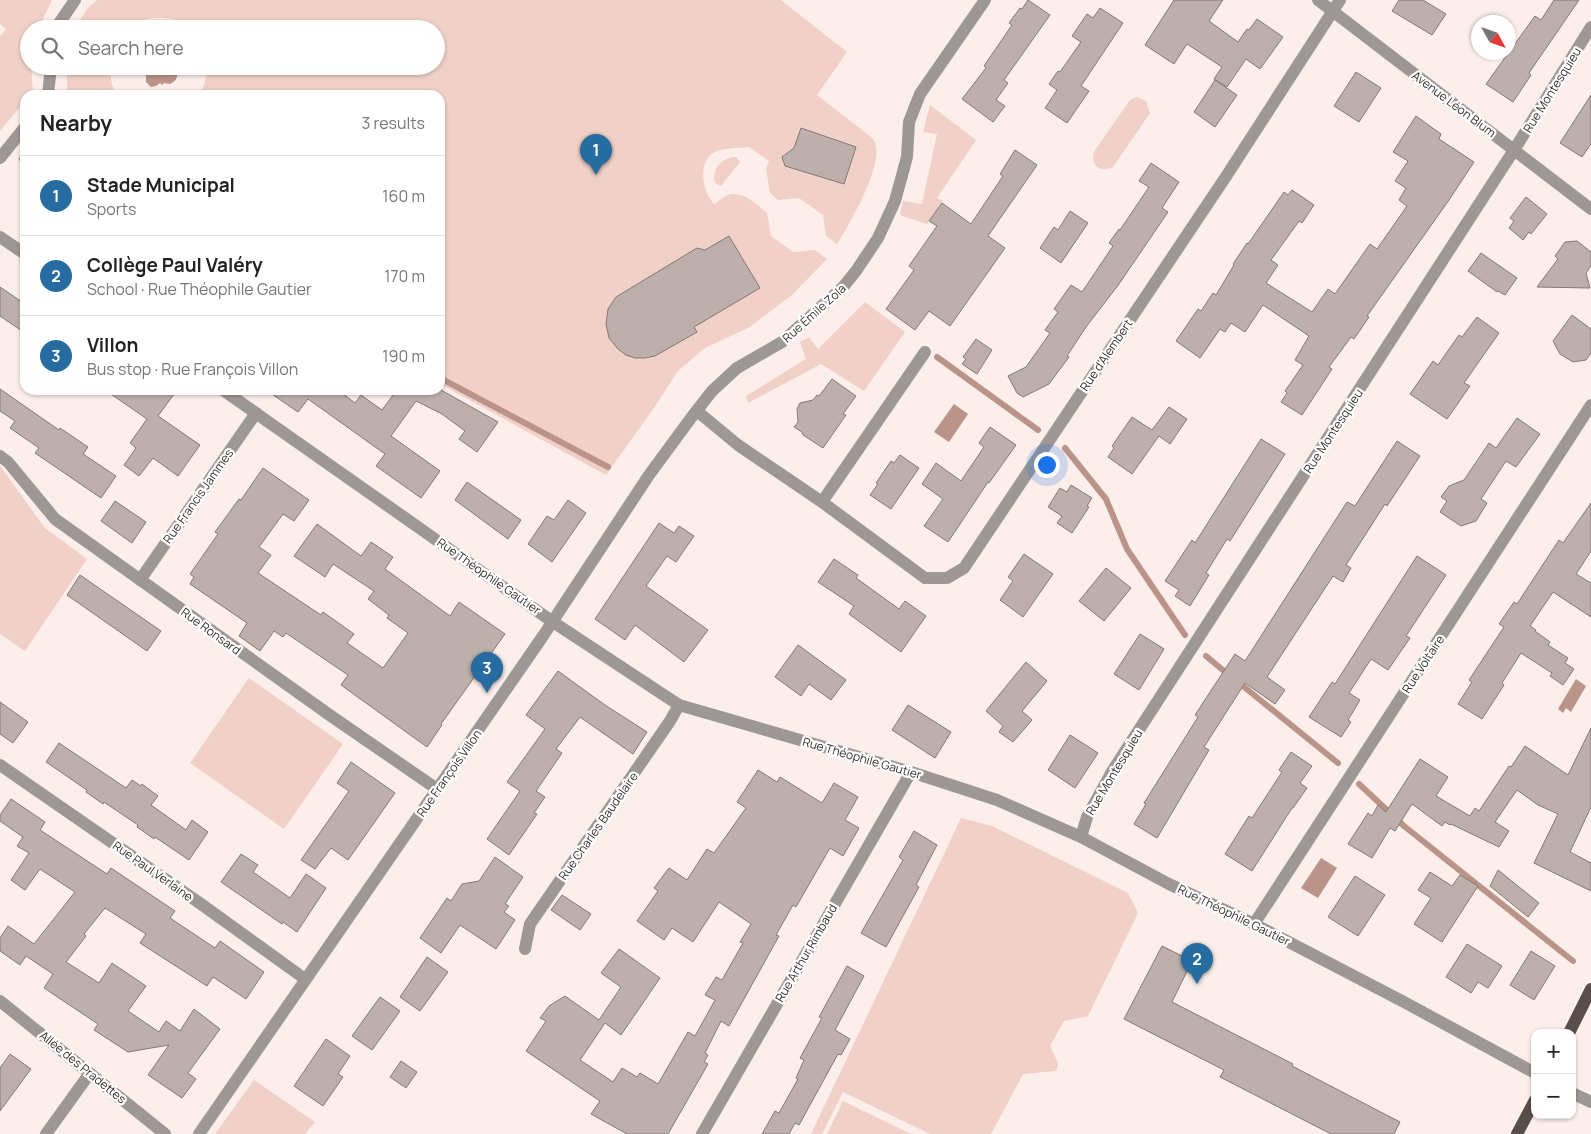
<!DOCTYPE html>
<html lang="en">
<head>
<meta charset="utf-8">
<style>
	body { margin:0; font-family:Manrope,sans-serif; background:#f6f6f6; color:#222 }
	.controls { position:absolute; right:15px; bottom:15px; display:grid; overflow:hidden; border-radius:10px; box-shadow:0 1px 4px #0004 }
	.controls button { width:45px; height:45px; display:grid; place-items:center; padding:0; border:0; border-bottom:1px solid #e0e0e0; background:#fff; color:#222; font:25px sans-serif }
	.compass { position:absolute; left:1471px; top:15px; width:45px; height:45px; border-radius:50%; background:#fff; box-shadow:0 1px 4px #0004; rotate:130deg }
	.you { position:absolute; left:1046px; top:464px; width:18px; height:18px; margin:-12px; border:4px solid #fff; border-radius:50%; background:#1a73e8; box-shadow:0 0 0 8px #1a73e833 }
	.badge { display:grid; place-items:center; width:32px; height:32px; border-radius:50%; background:#266ca0; color:#fff; font-size:16px; font-weight:700 }
	.pin { position:absolute; translate:-50% -41px; filter:drop-shadow(0 1px 2px #0008) }
	.pin::after { content:''; position:absolute; top:26px; width:18px; height:15px; background:inherit; clip-path:polygon(0 0,100% 0,50% 100%) }
	.list { margin:0; padding:0; list-style:none }
	h2 { display:flex; justify-content:space-between; align-items:center; height:65px; margin:0; padding:0 20px; font-size:21px }
	h2 small { font-size:16px; font-weight:400; color:#767676 }
	.list li { display:grid; grid-template-columns:32px 1fr auto; gap:15px; align-items:center; box-sizing:border-box; height:80px; padding:0 20px; border-top:1px solid #e0e0e0 }
	.list b { display:block; font-size:19px; white-space:nowrap }
	.list p { margin:0; font-size:16px; white-space:nowrap; color:#767676 }
	.list em { font-size:16px; font-style:normal; color:#767676 }
	.icon { flex:none; width:28px; height:28px; fill:none; stroke:currentColor; stroke-width:2; stroke-linecap:round; stroke-linejoin:round }
	.map { position:relative; flex:none; width:1591px; height:1134px; overflow:hidden }
	.search { position:absolute; background:#fff; box-shadow:0 1px 4px #0004; left:20px; top:20px; width:425px; height:55px; display:flex; align-items:center; gap:12px; box-sizing:border-box; padding:0 18px; border-radius:28px; color:#767676; font-size:19px }
	.panel { position:absolute; background:#fff; box-shadow:0 1px 4px #0004; left:20px; top:90px; width:425px; height:305px; border-radius:15px }
	.map>svg:first-child { display:block }
	.green { fill:#f1d0c7 }
	.water { fill:#bb9489 }
	.lines { fill:none; stroke-linecap:round; stroke-linejoin:round }
	.stream { stroke:#bb9489; stroke-width:6 }
	.building { fill:#bdb0ac; stroke:#857875 }
	.minor { stroke:#9d9795; stroke-width:12 }
	.major { stroke:#584e4b; stroke-width:12 }
	.labels { text-anchor:middle; dominant-baseline:central; stroke-width:4.5; stroke-linejoin:round; paint-order:stroke }
	.street-label { font-size:12px; fill:#342f2d; stroke:#fff }
</style>
</head>
<body>
<div class="map">
<svg width="1591" height="1134" viewBox="0 0 1591 1134">
	<rect width="100%" height="100%" fill="#fceeea"/>
	<!-- green -->
	<g class="green">
		<polygon points="0,0 52,0 38,29 29,29 29,66 31,66 33,92 30,95 25,95 25,101 0,131 0,37 6,29 0,24"/>
		<path d="M97,0H781L847,52L817,95L871,137C873,139 875,141 875,143C884,165 849,225 837,244L826,236L823,215L799,198L778,200L770,193L766,168L769,161L749,147C739,148 725,148 717,151C696,160 702,191 714,204C720,201 725,195 732,194C746,193 758,205 767,213L771,236L793,252L815,250L827,259L792,295L750,327L705,348L678,371L654,408L606,475L440,384V95H198L204,86L208,66H436V29H190C173,13 144,15 127,29H75L87,9Z"/>
		<polygon points="67,66 109,66 112,85 117,95 67,95"/>
		<path d="M1137,97L1146,101L1150,113L1113,167C1099,174 1089,164 1095,150L1130,100Z"/>
		<polygon points="930,105 976,140 937,198 943,201 927,224 900,215 903,201 922,204 937,134 923,132"/>
		<path d="M732,157H736L740,162L721,186L716,184L714,180C714,167 720,161 732,157Z"/>
		<polygon points="865,302 905,332 864,391 821,364 748,403 746,396 806,359 800,342 809,337 818,349"/>
		<polygon points="0,466 45,528 87,559 25,651 0,634"/>
		<polygon points="249,678 343,744 284,829 190,763"/>
		<polygon points="961,818 992,826 1128,893 1138,913 1088,1016 1064,1021 1050,1046 1058,1063 1056,1071 1023,1074 991,1134 930,1134 843,1092 822,1134 811,1134"/>
		<polygon points="254,1080 315,1122 305,1134 215,1134"/>
		<polygon points="843,1101 911,1134 827,1134"/>
	</g>
	<!-- water -->
	<g class="water">
		<path d="M144,66H176L174,69L177,71C178,78 176,81 170,84L164,83L162,85L160,83L156,86L151,87L146,82V73L142,71L145,68Z"/>
		<polygon points="954,404 968,414 949,442 934,432"/>
		<polygon points="1576,679 1586,686 1571,712 1566,708 1563,713 1558,709"/>
		<polygon points="1321,858 1337,868 1318,898 1301,888"/>
	</g>
	<g class="lines">
		<!-- stream -->
		<g class="stream">
			<polyline points="22,159 25,161"/>
			<polyline points="937,357 1038,430"/>
			<polyline points="440,378 608,467"/>
			<polyline points="1065,448 1106,499 1127,549 1185,635"/>
			<polyline points="1206,656 1230,676"/>
			<polyline points="1238,682 1338,763"/>
			<polyline points="1359,784 1404,826 1573,961"/>
		</g>
	</g>
	<!-- building -->
	<g class="building">
		<polygon points="1028,0 1050,15 1004,80 1008,83 996,100 1005,106 993,122 962,99 986,68 984,66 1012,25 1009,23 1020,8 1022,9"/>
		<polygon points="1174,0 1223,0 1209,21 1238,42 1247,29 1249,30 1257,19 1283,37 1260,69 1246,59 1227,87 1214,79 1222,67 1187,44 1174,64 1145,45"/>
		<polygon points="1399,0 1423,0 1446,14 1432,35 1392,11"/>
		<polygon points="1554,0 1579,0 1529,73 1531,75 1513,102 1486,84 1535,16 1541,20"/>
		<polygon points="1100,8 1123,23 1081,86 1089,91 1067,123 1045,108 1057,90 1049,84 1058,71 1060,72 1081,42 1072,36 1087,14 1093,18"/>
		<polygon points="1356,72 1381,88 1359,122 1334,106"/>
		<polygon points="1215,80 1237,95 1215,127 1194,112"/>
		<polygon points="1591,95 1591,144 1582,157 1560,143"/>
		<polygon points="1416,116 1441,134 1439,139 1474,162 1449,200 1367,316 1369,317 1354,339 1351,337 1329,367 1332,369 1302,415 1281,402 1287,393 1285,391 1303,365 1295,360 1309,336 1263,305 1245,332 1231,323 1225,332 1220,329 1200,358 1176,341 1198,309 1201,311 1213,293 1216,295 1234,265 1233,264 1247,243 1248,244 1284,192 1288,195 1292,190 1314,205 1302,223 1299,221 1271,260 1278,265 1266,283 1312,312 1328,289 1335,294 1370,244 1377,249 1407,206 1399,200 1406,188 1395,181 1408,161 1393,152"/>
		<polygon points="801,128 856,147 844,184 785,166 782,157 794,148"/>
		<polygon points="1015,150 1037,165 988,236 1005,248 950,326 929,311 915,330 886,309 914,270 909,266 937,226 929,221 942,203 971,224 1003,176 1000,174"/>
		<polygon points="1151,163 1179,182 1162,208 1168,212 1119,284 1086,327 1067,356 1069,357 1049,384 1023,397 1017,393 1008,376 1026,367 1050,333 1045,330 1058,312 1054,309 1071,285 1082,292 1113,246 1109,243 1119,229 1120,230 1149,187 1139,181"/>
		<polygon points="1526,197 1547,214 1531,234 1529,232 1523,240 1509,228 1514,221 1510,218"/>
		<polygon points="1070,211 1088,223 1061,263 1040,248 1054,227 1058,230"/>
		<polygon points="729,236 760,288 694,327 697,332 655,356 645,358 635,358 626,355 618,349 609,338 606,324 608,309 616,297 697,248 705,250"/>
		<polygon points="1577,241 1591,252 1591,266 1586,273 1590,288 1537,287 1558,259 1555,256 1565,242"/>
		<polygon points="1481,253 1517,278 1505,295 1498,291 1497,292 1468,271"/>
		<polygon points="0,287 25,304 25,333 0,316"/>
		<polygon points="1572,315 1591,329 1591,353 1586,360 1573,362 1560,354 1553,341"/>
		<polygon points="1477,317 1499,333 1464,383 1470,386 1447,419 1410,394 1433,361 1438,365 1459,335 1462,337"/>
		<polygon points="976,339 992,350 977,374 962,364 966,359 963,357"/>
		<polygon points="832,379 856,396 843,414 846,415 823,448 803,435 802,432 794,427 798,422 797,409 800,403 813,400 817,395 819,396"/>
		<polygon points="0,389 59,430 60,428 88,447 83,454 116,476 101,498 35,453 39,448 10,428 15,421 0,411"/>
		<polygon points="105,390 177,390 158,416 200,445 178,476 153,458 139,476 124,465 136,448 130,443 147,419"/>
		<polygon points="266,390 338,390 355,403 361,395 382,410 396,391 393,390 441,390 498,422 477,452 459,439 465,431 442,414 416,401 391,436 440,471 421,498 376,466 385,454 308,399 298,412"/>
		<polygon points="1169,407 1187,419 1170,444 1159,436 1132,474 1108,457 1114,448 1112,446 1132,417 1152,430"/>
		<polygon points="1517,418 1540,434 1516,467 1506,461 1481,499 1487,503 1476,521 1461,526 1440,512 1447,501 1441,497 1449,486 1464,480 1489,443 1496,448"/>
		<polygon points="990,427 1016,445 989,483 988,482 948,542 924,526 943,499 922,484 936,463 961,481 984,447 979,443"/>
		<polygon points="1261,439 1285,454 1230,541 1227,539 1206,573 1209,575 1190,606 1175,596 1179,590 1165,581 1192,540 1195,543"/>
		<polygon points="1397,441 1420,456 1387,506 1385,504 1346,565 1351,568 1343,582 1333,576 1267,677 1285,690 1275,704 1245,683 1204,747 1209,750 1157,838 1134,824 1146,804 1144,803 1198,717 1195,715 1235,654 1245,661 1347,502 1355,506"/>
		<polygon points="900,455 919,468 891,509 870,495 878,484 876,483 891,461 894,463"/>
		<polygon points="263,468 309,500 294,521 283,514 259,547 271,555 258,573 321,615 323,612 354,634 347,643 383,668 408,633 387,618 389,615 368,599 374,591 333,564 325,577 294,556 317,524 361,556 371,542 393,557 385,569 450,616 459,602 505,634 441,724 442,725 427,747 341,685 348,675 286,633 283,637 274,631 260,651 239,636 247,623 190,584 194,577 190,574 218,534 215,532 239,499 241,500"/>
		<polygon points="467,482 521,520 508,539 455,500"/>
		<polygon points="1071,485 1092,498 1087,506 1089,507 1072,533 1057,523 1062,516 1048,507 1060,488 1067,492"/>
		<polygon points="568,500 586,513 552,562 528,544 547,516 554,520"/>
		<polygon points="115,501 146,522 132,543 101,521"/>
		<polygon points="1591,503 1591,551 1576,574 1591,583 1591,617 1553,592 1530,626 1536,630 1535,631 1550,642 1548,645 1568,658 1565,663 1574,669 1563,685 1550,676 1552,673 1521,653 1502,683 1504,685 1482,719 1458,704 1472,682 1469,680 1504,627 1499,624 1514,602 1517,604 1559,540 1563,543"/>
		<polygon points="659,523 674,533 679,526 694,536 676,562 667,556 646,586 708,630 684,662 635,625 625,640 595,619"/>
		<polygon points="1024,554 1053,574 1023,617 1000,600 1013,581 1008,577"/>
		<polygon points="1417,556 1446,575 1406,636 1410,638 1388,670 1371,659 1349,693 1360,700 1348,720 1351,722 1341,737 1309,717 1332,682 1335,684"/>
		<polygon points="834,559 858,575 856,578 899,609 905,601 926,616 901,652 849,614 854,606 818,582"/>
		<polygon points="1106,568 1131,588 1104,621 1079,601"/>
		<polygon points="80,575 161,631 147,651 67,595"/>
		<polygon points="1140,634 1164,649 1139,690 1114,674"/>
		<polygon points="798,645 846,680 831,700 809,684 801,696 775,677"/>
		<polygon points="1026,662 1047,681 1022,711 1032,720 1013,742 999,732 1003,726 986,711"/>
		<polygon points="558,671 605,705 647,732 633,754 580,717 556,749 562,753 536,791 545,797 534,813 537,814 509,855 487,839 520,791 507,782 545,729 526,715"/>
		<polygon points="0,702 28,722 13,743 0,734"/>
		<polygon points="908,705 951,732 935,758 892,730"/>
		<polygon points="1591,728 1591,807 1570,852 1591,863 1591,891 1534,863 1558,814 1538,805 1517,790 1495,822 1509,831 1499,847 1451,824 1450,825 1445,822 1442,826 1412,804 1395,831 1390,828 1372,858 1348,844 1368,813 1372,816 1378,805 1386,812 1420,759 1448,777 1436,796 1470,816 1475,808 1479,811 1509,766 1511,767 1525,746 1568,775"/>
		<polygon points="1070,735 1098,753 1075,788 1048,770"/>
		<polygon points="59,743 126,788 132,780 141,786 142,784 158,796 151,805 186,830 192,820 208,832 189,860 155,837 154,839 137,827 138,825 104,802 103,804 86,792 87,790 46,762"/>
		<polygon points="1291,752 1312,766 1300,783 1307,788 1293,808 1292,808 1252,871 1225,854 1249,816 1252,818 1282,772 1279,770"/>
		<polygon points="351,762 395,793 348,860 331,848 315,869 301,860 349,791 337,783"/>
		<polygon points="758,770 777,782 780,777 822,803 834,783 858,797 845,820 859,828 843,856 830,848 796,907 793,905 776,935 779,936 729,1026 721,1021 705,1053 708,1055 704,1062 708,1064 668,1134 627,1134 591,1114 600,1101 526,1051 546,1021 540,1018 549,1006 565,996 599,1020 621,987 601,973 619,949 660,978 621,1035 605,1023 580,1060 613,1082 622,1068 637,1077 640,1073 658,1084 688,1032 695,1036 715,1000 705,995 716,977 722,980 743,943 740,942 751,924 719,902 693,942 672,928 664,940 637,921 658,891 654,888 669,868 687,880 707,849 714,853 746,808 737,802"/>
		<polygon points="11,799 45,822 40,830 107,874 111,868 175,911 170,918 215,948 220,941 264,972 246,999 213,977 207,986 140,943 146,934 105,908 84,934 86,936 66,962 99,983 112,963 146,986 128,1011 159,1032 166,1021 180,1031 194,1009 220,1029 188,1073 196,1079 182,1098 148,1075 169,1045 128,1052 94,1030 98,1024 44,988 53,974 26,956 20,965 0,951 0,938 8,926 34,944 75,892 40,869 25,890 11,880 29,853 17,846 23,837 0,821 0,815"/>
		<polygon points="914,831 937,845 916,885 919,887 886,947 861,933 903,860 899,857"/>
		<polygon points="241,854 258,865 253,872 290,898 306,874 326,888 297,932 283,922 282,924 221,882"/>
		<polygon points="495,857 523,877 505,904 509,906 504,912 515,920 496,949 460,925 441,953 420,938 447,898 451,901 462,884 479,881"/>
		<polygon points="1498,870 1539,903 1528,917 1490,886"/>
		<polygon points="1430,872 1452,886 1460,875 1478,886 1442,942 1414,924 1431,898 1418,890"/>
		<polygon points="1355,876 1385,895 1358,936 1328,917"/>
		<polygon points="562,895 591,914 580,930 551,910"/>
		<polygon points="1467,944 1502,966 1488,988 1478,982 1471,993 1446,977"/>
		<polygon points="1162,946 1192,961 1172,1002 1293,1064 1292,1066 1400,1122 1394,1134 1331,1134 1220,1077 1224,1070 1124,1019"/>
		<polygon points="1531,951 1555,966 1534,1000 1510,985"/>
		<polygon points="427,957 448,972 420,1011 400,997"/>
		<polygon points="847,966 864,976 835,1030 850,1039 841,1055 838,1054 799,1125 795,1123 789,1134 762,1134 775,1111 779,1113 798,1079 796,1078 804,1060 800,1058 822,1018 819,1017"/>
		<polygon points="380,997 400,1011 372,1050 352,1036"/>
		<polygon points="326,1039 350,1056 338,1074 343,1077 323,1106 294,1086"/>
		<polygon points="10,1054 31,1069 0,1111 0,1068"/>
		<polygon points="401,1061 417,1072 406,1088 390,1077"/>
	</g>
	<g class="lines">
		<!-- minor -->
		<g class="minor">
			<polyline points="1318,0 1591,209"/>
			<polyline points="58,29 60,22 75,0"/>
			<polyline points="48,95 51,66"/>
			<polyline points="0,158 25,127"/>
			<polyline points="0,237 25,254"/>
			<polyline points="223,390 553,622 679,705 911,772 997,800 1081,837 1169,884 1254,924 1404,1002 1535,1073"/>
			<polyline points="697,411 738,445 822,502 925,578 947,578 964,568 1227,175 1340,0"/>
			<polyline points="0,456 8,462 55,519 331,716 437,789"/>
			<polyline points="822,502 925,352"/>
			<polyline points="140,580 256,413"/>
			<polyline points="0,765 201,904 305,979"/>
			<polyline points="1081,837 1087,817 1113,770 1514,150 1591,27"/>
			<polyline points="1254,924 1591,405"/>
			<polyline points="525,949 530,924 670,721 679,705"/>
			<polyline points="0,1001 165,1134"/>
			<polyline points="1572,1093 1591,1102"/>
			<polyline points="46,1134 90,1073"/>
			<polyline points="199,1134 543,636 649,475 691,418 712,391 737,368 782,342 843,287 856,271 878,238 895,201 907,157 909,122 920,94 985,0"/>
			<polyline points="702,1134 911,772"/>
		</g>
		<!-- major -->
		<g class="major">
			<polyline points="1569,1033 1591,989"/>
			<polyline points="1517,1134 1535,1100"/>
		</g>
	</g>
	<g class="labels">
		<!-- street labels -->
		<g class="street-label">
			<text transform="translate(1552 90) rotate(-58)">Rue Montesquieu</text>
			<text transform="translate(1454 104) rotate(37)">Avenue Léon Blum</text>
			<text transform="translate(814 313) rotate(-42)">Rue Émile Zola</text>
			<text transform="translate(1106 355) rotate(-56)">Rue d'Alembert</text>
			<text transform="translate(1333 431) rotate(-57)">Rue Montesquieu</text>
			<text transform="translate(198 496) rotate(-55)">Rue Francis Jammes</text>
			<text transform="translate(489 576) rotate(35)">Rue Théophile Gautier</text>
			<text transform="translate(211 631) rotate(36)">Rue Ronsard</text>
			<text transform="translate(1423 664) rotate(-57)">Rue Voltaire</text>
			<text transform="translate(862 758) rotate(16)">Rue Théophile Gautier</text>
			<text transform="translate(1114 772) rotate(-59)">Rue Montesquieu</text>
			<text transform="translate(449 773) rotate(-55)">Rue François Villon</text>
			<text transform="translate(598 826) rotate(-55)">Rue Charles Baudelaire</text>
			<text transform="translate(153 871) rotate(35)">Rue Paul Verlaine</text>
			<text transform="translate(1234 915) rotate(26)">Rue Théophile Gautier</text>
			<text transform="translate(806 953) rotate(-60)">Rue Arthur Rimbaud</text>
			<text transform="translate(83 1067) rotate(39)">Allée des Pradettes</text>
		</g>
	</g>
</svg>
<div class="controls">
<button>+</button>
<button>−</button>
</div>
<svg class="compass" viewBox="-18 -18 36 36"><path d="M0-13l5 13h-10z" fill="#e53935"/><path d="M0 13l5-13h-10z" fill="#767676"/></svg>
<div class="you"></div>
<div class="pin badge" style="left:596px;top:175px">1</div>
<div class="pin badge" style="left:1197px;top:984px">2</div>
<div class="pin badge" style="left:487px;top:693px">3</div>
<div class="search"><svg class="icon" aria-label="search" viewBox="0 0 24 24"><circle cx="10" cy="10" r="6"/><path d="M15 15l6 6"/></svg>Search here</div>
<section class="panel">
<h2>Nearby<small>3 results</small></h2>
<ul class="list">
<li><span class="badge">1</span><div><b>Stade Municipal</b><p>Sports</p></div><em>160 m</em></li>
<li><span class="badge">2</span><div><b>Collège Paul Valéry</b><p>School · Rue Théophile Gautier</p></div><em>170 m</em></li>
<li><span class="badge">3</span><div><b>Villon</b><p>Bus stop · Rue François Villon</p></div><em>190 m</em></li>
</ul>
</section>
</div>
</body>
</html>
